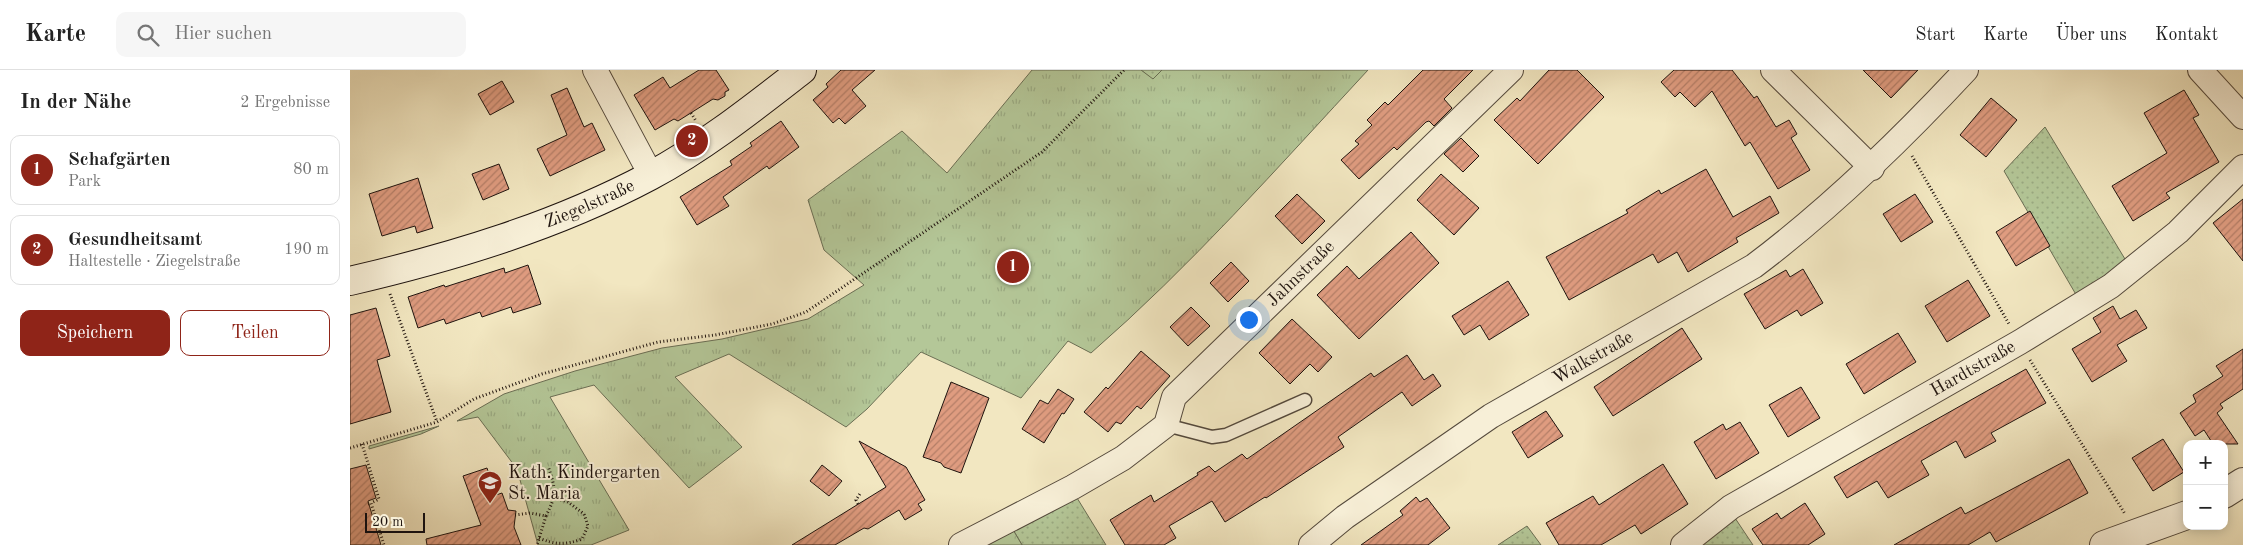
<!DOCTYPE html>
<html lang="de">
<head>
<meta charset="utf-8">
<style>
	body { margin:0; font-family:"Old Standard TT",serif; background:#f6f6f6; color:#222 }
	.controls { position:absolute; right:15px; bottom:15px; display:grid; overflow:hidden; border-radius:10px; box-shadow:0 2px 12px #0003 }
	.controls button { width:45px; height:45px; display:grid; place-items:center; padding:0; border:0; border-bottom:1px solid #e0e0e0; background:#fff; color:#222; font:25px sans-serif }
	.scale { position:absolute; left:15px; bottom:12px; width:60px; box-sizing:border-box; padding-left:5px; border:2px solid #1f140f; border-top:0; font-size:14px; line-height:18px; white-space:nowrap; color:#1f140f; -webkit-text-stroke:4px #f7efd7; paint-order:stroke }
	.you { position:absolute; left:898px; top:249px; width:18px; height:18px; margin:-12px; border:4px solid #fff; border-radius:50%; background:#1a73e8; box-shadow:0 0 0 8px #1a73e833 }
	.badge { display:grid; place-items:center; width:32px; height:32px; border-radius:50%; background:#8f2418; color:#fff; font-size:16px; font-weight:700 }
	.pin { position:absolute; translate:-50% -50%; border:2px solid #fff; box-shadow:0 1px 5px #0006 }
	.list { margin:0; padding:0; list-style:none }
	h2 { display:flex; justify-content:space-between; align-items:center; height:65px; margin:0; padding:0 20px; font-size:21px }
	h2 small { font-size:16px; font-weight:400; color:#767676 }
	.list li { display:grid; grid-template-columns:32px 1fr auto; gap:15px; align-items:center; box-sizing:border-box; height:70px; margin:0 10px 10px; padding:0 10px; border:1px solid #e0e0e0; border-radius:10px }
	.list b { display:block; font-size:19px; white-space:nowrap }
	.list p { margin:0; font-size:16px; white-space:nowrap; color:#767676 }
	.list em { font-size:16px; font-style:normal; color:#767676 }
	.actions { display:flex; gap:10px; padding:15px 20px }
	.actions a { flex:1; padding:11px 0; border:1px solid #8f2418; border-radius:10px; text-align:center; font-size:18px; color:#8f2418 }
	.actions .main { background:#8f2418; color:#fff }
	.icon { flex:none; width:28px; height:28px; fill:none; stroke:currentColor; stroke-width:2; stroke-linecap:round; stroke-linejoin:round }
	.map { position:relative; flex:none; width:1893px; height:475px; overflow:hidden }
	header { display:flex; align-items:center; gap:30px; box-sizing:border-box; height:70px; padding:0 25px; background:#fff; border-bottom:1px solid #e0e0e0 }
	header strong { font-size:24px }
	nav { display:flex; gap:28px; margin-inline-start:auto; font-size:18px }
	.search { width:350px; height:45px; background:#f6f6f6; display:flex; align-items:center; gap:12px; box-sizing:border-box; padding:0 18px; border-radius:10px; color:#767676; font-size:19px }
	main { display:flex }
	aside { flex:1; background:#fff }
	.map>svg:first-child { display:block }
	.grass { fill:url(#grass-dots); stroke:#6a6e54 }
	.forest { fill:url(#forest-crowns); stroke:#6a6e54 }
	.park { fill:url(#park-tufts); stroke:#6a6e54 }
	.building { fill:url(#building-hatch); stroke:#1f140f }
	.lines { fill:none; stroke-linecap:round; stroke-linejoin:round }
	.service-casing { stroke:#54493c; stroke-width:15 }
	.minor-casing { stroke:#54493c; stroke-width:26 }
	.tertiary-casing { stroke:#54493c; stroke-width:30 }
	.secondary-casing { stroke:#1f140f; stroke-width:30 }
	.path { stroke:#1f140f; stroke-width:3; stroke-dasharray:1 2.5; stroke-linecap:butt }
	.service { stroke:#f7efd7; stroke-width:12 }
	.minor { stroke:#f7efd7; stroke-width:24 }
	.tertiary { stroke:#f7efd7; stroke-width:28 }
	.secondary { stroke:#f7efd7; stroke-width:28 }
	.labels { text-anchor:middle; dominant-baseline:central; stroke-width:4; stroke-linejoin:round; paint-order:stroke }
	.street-label { font-size:18px; fill:#1f140f; stroke:#f7efd7 }
	.poi-label { font-size:18px; fill:#1f140f; stroke:#f7efd7; text-anchor:start }
</style>
</head>
<body>
<header>
<strong>Karte</strong>
<div class="search"><svg class="icon" aria-label="search" viewBox="0 0 24 24"><circle cx="10" cy="10" r="6"/><path d="M15 15l6 6"/></svg>Hier suchen</div>
<nav><a>Start</a><a>Karte</a><a>Über uns</a><a>Kontakt</a></nav>
</header>
<main>
<aside>
<h2>In der Nähe<small>2 Ergebnisse</small></h2>
<ul class="list">
<li><span class="badge">1</span><div><b>Schafgärten</b><p>Park</p></div><em>80 m</em></li>
<li><span class="badge">2</span><div><b>Gesundheitsamt</b><p>Haltestelle · Ziegelstraße</p></div><em>190 m</em></li>
</ul>
<div class="actions"><a class="main">Speichern</a><a>Teilen</a></div>
</aside>
<div class="map">
<svg width="1893" height="475" viewBox="0 0 1893 475">
	<defs>
		<pattern id="grass-dots" width="8" height="8" patternUnits="userSpaceOnUse" patternTransform="scale(1.25)"><rect width="8" height="8" fill="#b4c798"/><path d="M2 2h.1M6 6h.1" fill="none" stroke="#9aaa82" stroke-width="1.8" stroke-linecap="round"/></pattern>
		<pattern id="forest-crowns" width="20" height="18" patternUnits="userSpaceOnUse" patternTransform="scale(1.25)"><rect width="20" height="18" fill="#b4c798"/><path d="M2 6a3 3 0 1 1 6 0M12 15a3 3 0 1 1 6 0" fill="none" stroke="#9aaa82"/></pattern>
		<pattern id="park-tufts" width="24" height="20" patternUnits="userSpaceOnUse" patternTransform="scale(1.25)"><rect width="24" height="20" fill="#b4c798"/><path d="M3 7l-1-3M5 7V3M7 7l1-3M15 17l-1-3M17 17v-4M19 17l1-3" fill="none" stroke="#9aaa82"/></pattern>
		<pattern id="building-hatch" width="6" height="6" patternUnits="userSpaceOnUse" patternTransform="scale(1.25)"><rect width="6" height="6" fill="#df9c80"/><path d="M-1 1l2-2M0 6l6-6M5 7l2-2" fill="none" stroke="#b47e67"/></pattern>
	</defs>
	<rect width="100%" height="100%" fill="#f2e7c1"/>
	<filter id="stains"><feTurbulence type="fractalNoise" baseFrequency=".004" numOctaves="4"/><feColorMatrix values="0 0 0 0 .2 0 0 0 0 .09 0 0 0 0 .02 0 0 0 .5 -.17"/></filter>
	<radialGradient id="worn" r=".72"><stop offset=".6" stop-color="#630" stop-opacity="0"/><stop offset="1" stop-color="#630" stop-opacity=".3"/></radialGradient>
	<!-- grass -->
	<g class="grass">
		<polygon points="791,0 812,0 803,10"/>
		<polygon points="1695,57 1778,194 1728,228 1654,101"/>
		<polygon points="89,356 71,364 19,379 19,376"/>
		<polygon points="724,423 756,475 672,475 662,458"/>
		<polygon points="1383,445 1403,475 1345,475"/>
		<polygon points="1177,456 1191,475 1148,475"/>
	</g>
	<!-- forest -->
	<polygon class="forest" points="662,458 672,475 630,475"/>
	<!-- park -->
	<path class="park" d="M682,0H791L803,9L812,0H1018C928,97 841,196 741,283L718,271L671,328L571,282L517,339L496,357L379,284L325,307L392,377L339,418L244,315L200,327L279,460L241,475H188L167,399L128,347L107,351L154,324L225,301L312,278L372,269L458,249L514,215L474,180L458,130L552,61L597,103Z"/>
	<!-- building -->
	<g class="building">
		<polygon points="349,0 366,0 379,20 375,22 375,26 368,30 363,29 328,51 324,49 305,60 284,25 313,7 320,18"/>
		<polygon points="491,0 525,0 502,20 516,36 495,54 489,48 483,53 463,30 478,17 476,14"/>
		<polygon points="1073,0 1123,0 1094,29 1102,38 1084,56 1079,51 1076,52 1047,80 1044,77 1009,109 991,90 1009,74 1005,71 1022,55 1017,50 1035,32 1038,35"/>
		<polygon points="1199,0 1227,0 1254,27 1188,94 1144,50 1167,28 1170,31"/>
		<polygon points="1324,0 1382,0 1404,28 1407,26 1426,57 1439,50 1447,64 1441,68 1460,100 1428,119 1400,72 1395,76 1362,21 1345,37 1330,22 1325,27 1311,12"/>
		<polygon points="1513,0 1568,0 1541,28"/>
		<polygon points="152,11 164,32 140,45 128,24"/>
		<polygon points="217,18 234,57 242,53 255,80 200,106 187,79 217,65 201,25"/>
		<polygon points="1834,20 1849,45 1843,48 1869,92 1816,123 1820,128 1783,151 1762,116 1817,83 1794,43"/>
		<polygon points="1641,28 1667,50 1636,87 1610,65"/>
		<polygon points="431,51 449,77 419,99 417,96 373,127 379,136 347,155 330,127 382,95 380,91 402,76 400,73"/>
		<polygon points="1111,68 1129,86 1113,102 1094,84"/>
		<polygon points="149,94 159,119 133,130 122,104"/>
		<polygon points="1356,99 1383,147 1420,126 1429,143 1386,168 1388,172 1338,202 1327,182 1308,193 1303,184 1219,230 1196,187 1278,143 1276,140 1309,120 1311,124"/>
		<polygon points="1091,104 1129,138 1104,165 1067,130"/>
		<polygon points="68,108 83,158 67,163 65,156 32,166 19,124"/>
		<polygon points="947,124 975,151 952,174 925,146"/>
		<polygon points="1565,124 1583,152 1551,172 1533,144"/>
		<polygon points="1893,129 1893,191 1863,153"/>
		<polygon points="1680,141 1700,176 1666,196 1646,162"/>
		<polygon points="1061,162 1089,193 1009,269 967,225 997,196 1009,209"/>
		<polygon points="881,192 899,211 878,232 860,213"/>
		<polygon points="178,195 191,234 163,243 161,237 132,247 130,242 96,254 94,249 68,258 58,227 94,215 95,217 154,198 155,203"/>
		<polygon points="1453,199 1473,233 1451,246 1447,240 1415,259 1394,224 1436,200 1440,207"/>
		<polygon points="1618,210 1640,246 1597,272 1575,236"/>
		<polygon points="1158,211 1179,245 1139,270 1130,255 1114,265 1102,246"/>
		<polygon points="1763,236 1770,249 1786,240 1797,258 1767,275 1777,291 1742,312 1722,279 1751,262 1743,248"/>
		<polygon points="841,237 860,256 838,276 820,257"/>
		<polygon points="26,238 40,286 27,290 41,342 0,354 0,245"/>
		<polygon points="942,249 982,287 968,302 960,294 940,314 909,283"/>
		<polygon points="1332,258 1352,289 1263,346 1244,317"/>
		<polygon points="1548,263 1566,292 1514,324 1496,294"/>
		<polygon points="1893,279 1893,319 1870,334 1873,338 1867,343 1888,374 1863,374 1854,360 1845,366 1830,343 1846,332 1843,325 1873,306 1866,296"/>
		<polygon points="791,281 820,306 791,339 787,336 771,354 766,352 758,362 734,342 756,317 758,319"/>
		<polygon points="1057,285 1074,310 1083,304 1091,316 1062,336 1052,322 988,367 994,377 916,428 915,427 875,452 862,431 819,456 826,468 814,475 775,475 760,450 801,425 804,432 848,405 847,403 859,396 865,402 892,384 897,389 1021,303 1024,307"/>
		<polygon points="1676,299 1696,333 1641,363 1646,371 1615,388 1606,371 1571,391 1579,405 1538,428 1527,411 1497,428 1484,407"/>
		<polygon points="601,312 639,328 611,403 594,397 591,393 573,387"/>
		<polygon points="1451,317 1470,348 1438,367 1419,335"/>
		<polygon points="708,319 724,329 714,344 712,343 694,373 672,359 690,330 698,334"/>
		<polygon points="1196,341 1213,366 1178,388 1162,362"/>
		<polygon points="1390,352 1409,383 1366,409 1344,372 1373,354 1376,360"/>
		<polygon points="1813,369 1834,402 1803,421 1782,388"/>
		<polygon points="509,371 556,397 575,430 568,434 572,440 555,450 549,440 518,459 514,458 485,475 442,475 536,417"/>
		<polygon points="1719,389 1738,423 1646,472 1640,462 1618,475 1544,475 1611,437 1615,444"/>
		<polygon points="1313,394 1338,434 1291,464 1285,455 1251,475 1209,475 1196,453 1243,426 1249,435"/>
		<polygon points="16,395 26,428 18,431 31,475 0,475 0,399"/>
		<polygon points="472,395 492,411 479,426 460,411"/>
		<polygon points="137,398 146,425 152,423 158,440 166,441 164,457 171,475 77,475 76,469 131,455 113,406"/>
		<polygon points="1066,427 1070,432 1077,428 1100,458 1078,475 1011,475 1053,445 1050,441"/>
		<polygon points="1455,433 1475,464 1458,475 1413,475 1402,459 1427,443 1431,449"/>
	</g>
	<g class="lines">
		<defs>
			<polyline id="service" points="816,355 862,367 876,365 955,330"/>
			<g id="minor">
				<polyline points="245,0 301,105"/>
				<polyline points="1423,0 1522,98"/>
				<polyline points="1850,0 1893,47"/>
				<path id="s1" d="M611,475L723,417L773,388L816,355L824,327L1161,0"/>
				<path id="s2" d="M961,475L995,447L1141,346L1404,196C1481,138 1550,71 1616,0"/>
				<path id="s3" d="M1333,475L1381,437L1670,272L1761,216L1828,162L1893,97"/>
			</g>
			<g id="tertiary">
				<polyline points="1874,424 1893,412"/>
				<polyline points="1754,475 1837,445"/>
			</g>
			<g id="secondary">
				<path id="s4" d="M0,211C103,187 206,156 300,106C354,77 403,38 452,0"/>
			</g>
		</defs>
		<!-- service casing -->
		<use href="#service" class="service-casing"/>
		<!-- minor casing -->
		<use href="#minor" class="minor-casing"/>
		<!-- tertiary casing -->
		<use href="#tertiary" class="tertiary-casing"/>
		<!-- secondary casing -->
		<use href="#secondary" class="secondary-casing"/>
		<!-- path -->
		<g class="path">
			<polyline points="341,43 346,51"/>
			<polyline points="1562,86 1659,254"/>
			<polyline points="40,224 87,352"/>
			<polyline points="1680,290 1775,444"/>
			<polyline points="12,374 29,429 21,433"/>
			<polyline points="0,378 87,352 124,329 192,304 308,272 365,265 422,254 456,242 692,82 774,0"/>
			<polyline points="18,434 21,433 34,475"/>
			<polyline points="508,434 506,430 511,422"/>
			<polyline points="165,445 180,443 196,446 187,475"/>
			<path d="M196,446C207,424 206,420 198,396"/>
			<path d="M189,468C205,475 216,475 232,469L238,456L234,444L218,432L205,428"/>
		</g>
		<!-- service -->
		<use href="#service" class="service"/>
		<!-- minor -->
		<use href="#minor" class="minor"/>
		<!-- tertiary -->
		<use href="#tertiary" class="tertiary"/>
		<!-- secondary -->
		<use href="#secondary" class="secondary"/>
	</g>
	<!-- icons -->
	<defs>
		<symbol id="school-pin" viewBox="-11 -11 22 30"><path d="M0 17L-7.5 6A9.5 9.5 0 1 1 7.5 6Z" fill="#8f2418" stroke="#f7efd7"/><path d="M0-5L7-2L0 1L-7-2ZM-4 1L0 2.5L4 1V4Q0 6-4 4Z" fill="#fff"/></symbol>
	</defs>
	<g fill-rule="evenodd">
		<use href="#school-pin" x="126" y="399" width="28" height="38"/>
	</g>
	<g class="labels">
		<!-- street labels -->
		<g class="street-label">
			<text stroke="none"><textPath href="#s4" startOffset="252">Ziegelstraße</textPath></text>
			<text stroke="none"><textPath href="#s1" startOffset="444">Jahnstraße</textPath></text>
			<text stroke="none"><textPath href="#s2" startOffset="339">Walkstraße</textPath></text>
			<text stroke="none"><textPath href="#s3" startOffset="340">Hardtstraße</textPath></text>
		</g>
		<!-- poi labels -->
		<g class="poi-label">
			<text x="158" y="403">Kath. Kindergarten<tspan x="158" dy="21">St. Maria</tspan></text>
		</g>
	</g>
	<rect width="100%" height="100%" filter="url(#stains)"/>
	<rect width="100%" height="100%" fill="url(#worn)"/>
</svg>
<div class="controls">
<button>+</button>
<button>−</button>
</div>
<div class="scale">20 m</div>
<div class="you"></div>
<div class="pin badge" style="left:663px;top:197px">1</div>
<div class="pin badge" style="left:342px;top:71px">2</div>
</div>
</main>
</body>
</html>
